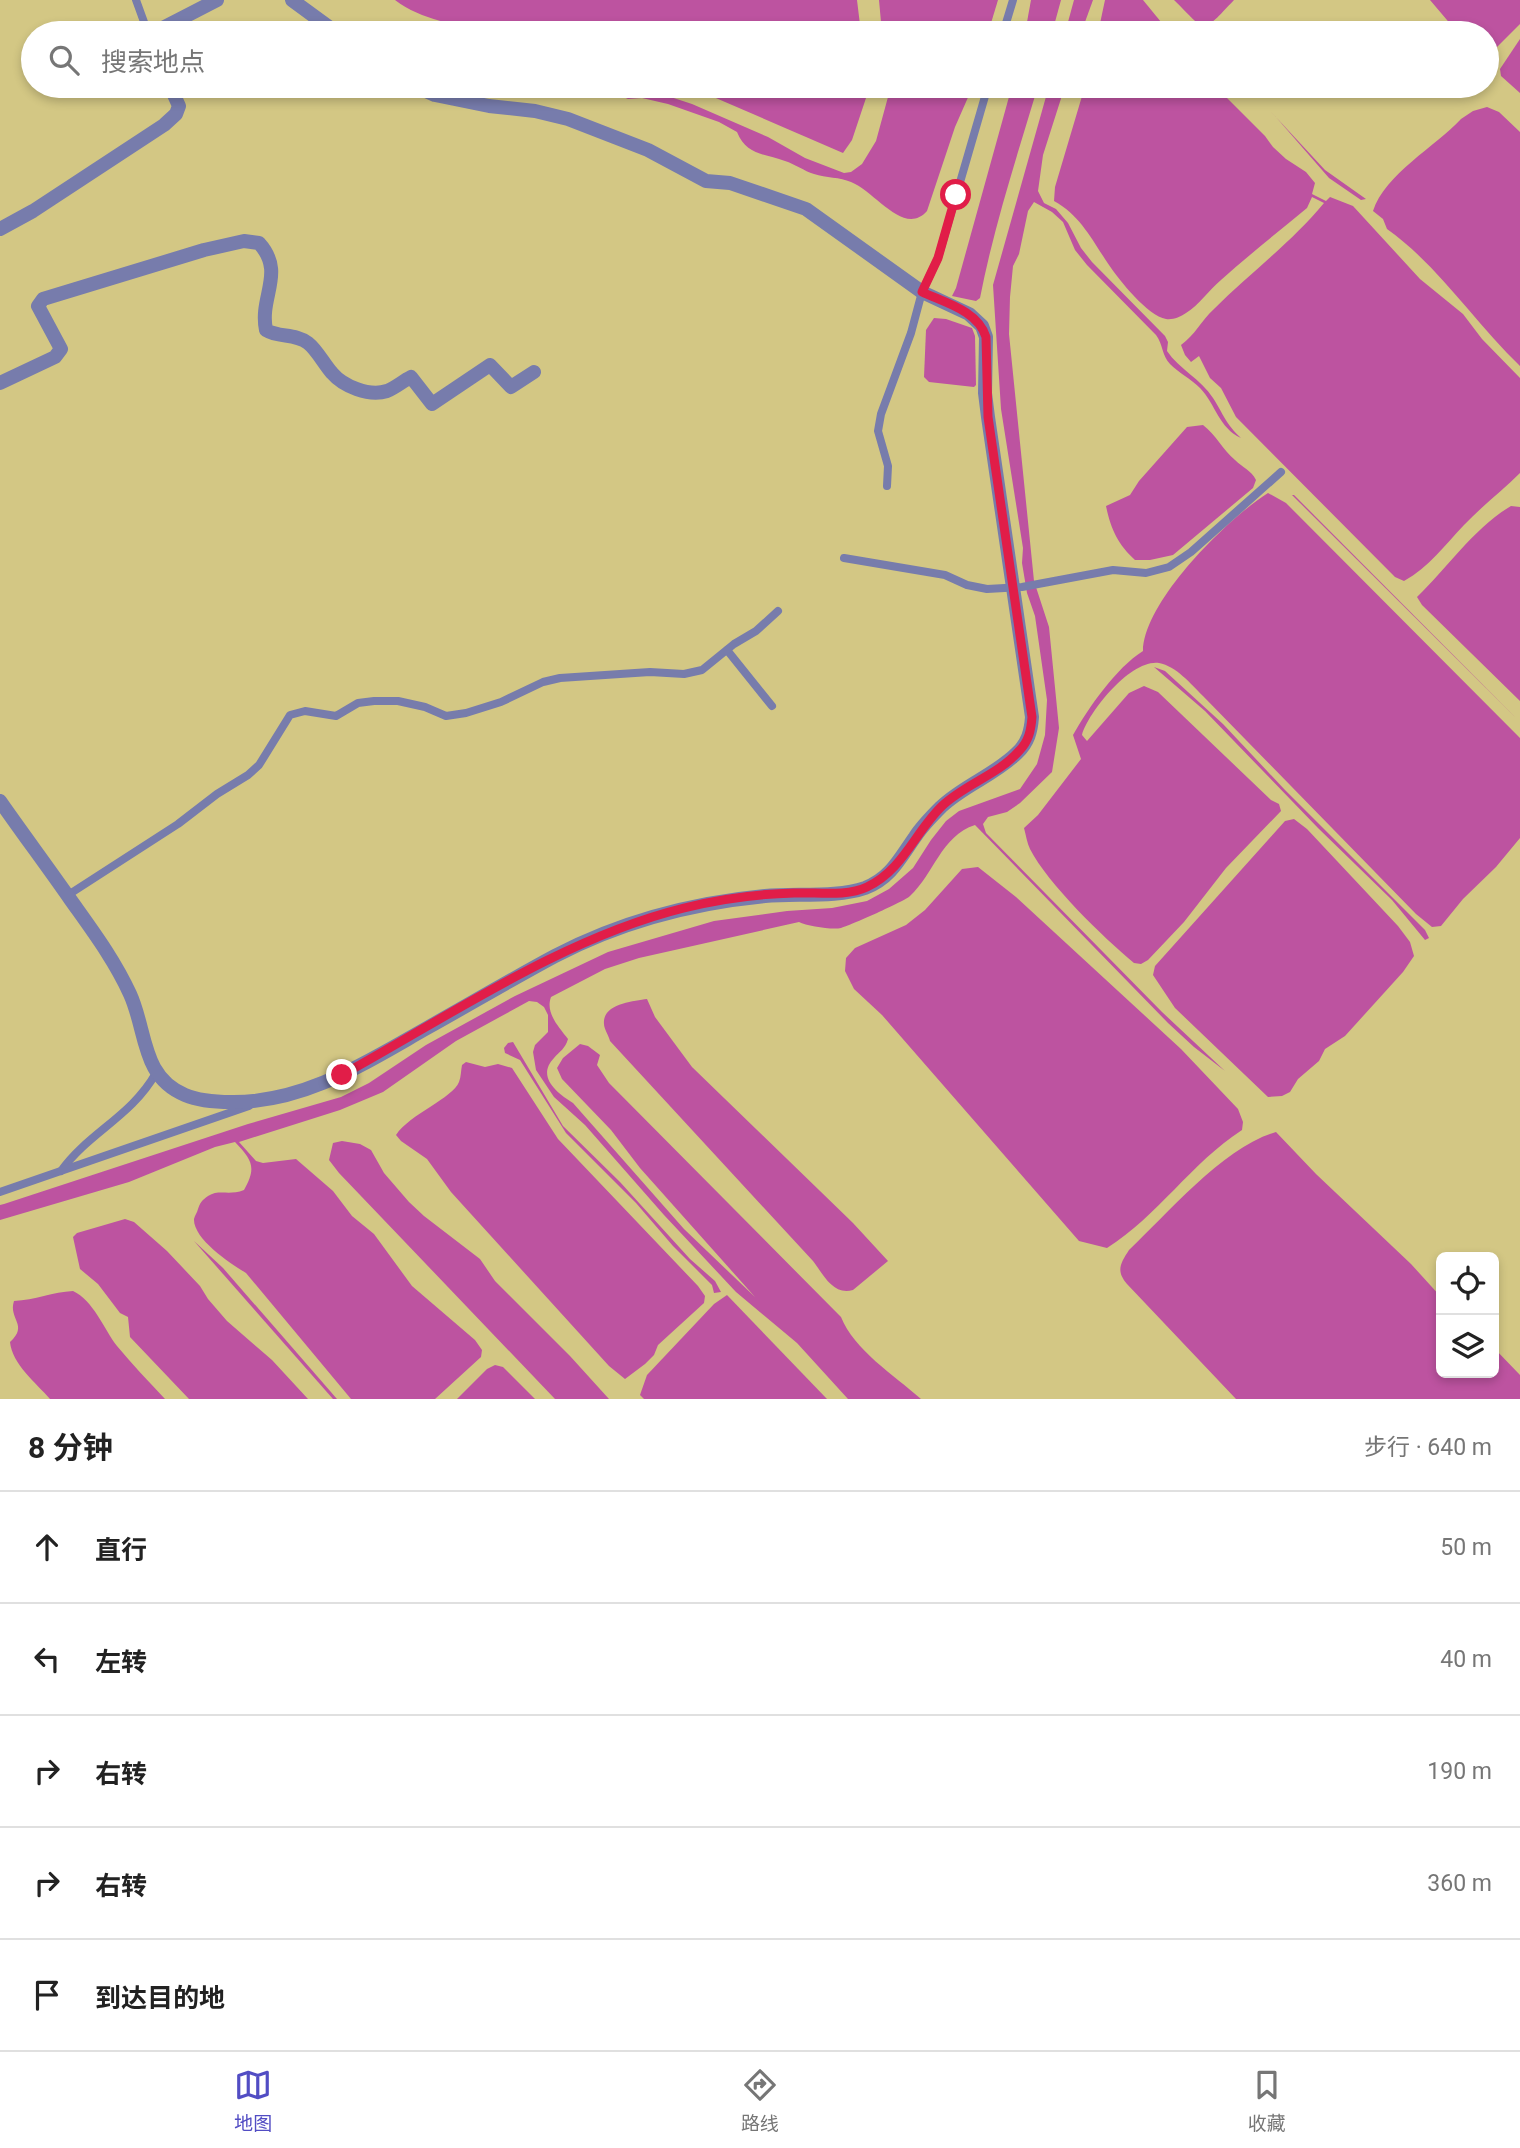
<!DOCTYPE html>
<html lang="zh">
<head>
<meta charset="utf-8">
<style>
	body { margin:0; font-family:Roboto,"Noto Sans SC",sans-serif; background:#f2f2f2; color:#222 }
	.controls { position:absolute; right:21px; bottom:21px; display:grid; overflow:hidden; border-radius:10px; box-shadow:0 4px 10px #0003 }
	.controls button { width:63px; height:63px; display:grid; place-items:center; padding:0; border:0; border-bottom:2px solid #e0e0e0; background:#fff; color:#222; font:35px sans-serif }
	.stop { position:absolute; width:21px; height:21px; margin:-16px; border:5px solid #e11d48; border-radius:50%; background:#fff }
	.stop.end { background:#e11d48; border-color:#fff; box-shadow:0 2px 7px #0008 }
	.list { margin:0; padding:0; list-style:none }
	h2 { display:flex; justify-content:space-between; align-items:center; height:91px; margin:0; padding:0 28px; font-size:30px }
	h2 small { font-size:23px; font-weight:400; color:#767676 }
	.list li { display:grid; grid-template-columns:46px 1fr auto; gap:21px; align-items:center; box-sizing:border-box; height:112px; padding:0 28px; border-top:2px solid #e0e0e0 }
	.list b { display:block; font-size:26px; white-space:nowrap }
	.list em { font-size:23px; font-style:normal; color:#767676 }
	.icon { flex:none; width:38px; height:38px; fill:none; stroke:currentColor; stroke-width:2; stroke-linecap:round; stroke-linejoin:round }
	.map { position:relative; flex:none; width:1520px; height:1399px; overflow:hidden }
	.search { position:absolute; background:#fff; box-shadow:0 4px 10px #0003; left:21px; right:21px; top:21px; height:77px; display:flex; align-items:center; gap:18px; box-sizing:border-box; padding:0 24px; border-radius:38px; color:#767676; font-size:26px }
	.sheet { height:651px; background:#fff }
	nav { display:flex; justify-content:space-around; align-items:center; box-sizing:border-box; height:98px; border-top:2px solid #e0e0e0; background:#fff; font-size:19px; color:#767676 }
	nav a { display:grid; justify-items:center; gap:4px }
	nav .on { color:#524dc4 }
	.map>svg:first-child { display:block }
	.water { fill:#bd53a0 }
	.lines { fill:none; stroke-linecap:round; stroke-linejoin:round }
	.lane { stroke:#777cac; stroke-width:8 }
	.street { stroke:#777cac; stroke-width:14 }
	.route { stroke:#e11d48; stroke-width:9 }
</style>
</head>
<body>
<div class="map">
<svg width="1520" height="1399" viewBox="0 0 1520 1399">
	<rect width="100%" height="100%" fill="#d3c784"/>
	<!-- water -->
	<g class="water">
		<path d="M395,0H857L861,33H488C456,23 422,21 395,0Z"/>
		<polygon points="879,0 998,0 988,33 882,33"/>
		<polygon points="1031,0 1061,0 1052,33 1025,33"/>
		<polygon points="1074,0 1093,0 1081,33 1065,33"/>
		<polygon points="1105,0 1143,0 1170,33 1098,33"/>
		<path d="M1174,0H1234C1200,36 1207,32 1174,0Z"/>
		<polygon points="1430,0 1520,0 1520,24 1497,47 1487,54 1487,33 1458,33"/>
		<polygon points="1520,39 1520,93 1501,76 1500,69"/>
		<path d="M599,86H637L692,104L768,137L805,158L844,173L851,172L862,164L876,141L891,86H973L955,127L927,211C904,237 876,192 851,182C840,177 826,178 814,174C804,171 795,164 785,161C765,154 746,155 737,132L719,122L668,104L642,98L628,99Z"/>
		<polygon points="688,86 870,86 852,140 843,153"/>
		<path d="M1012,86H1038C1017,156 994,226 980,298L976,301L952,296L956,288Z"/>
		<path d="M1049,86H1065L1043,155L1038,191L1044,203L1056,209L1068,223L1081,248L1092,262L1165,336L1168,342L1167,351C1179,369 1201,379 1213,398C1224,415 1225,423 1241,438C1219,428 1216,405 1200,388C1191,379 1179,373 1170,364C1162,356 1163,344 1156,335L1087,265L1075,250L1063,222L1052,212L1034,202L1028,211L1019,254L1013,266L1010,297L1009,334L1034,581L1049,627L1059,728L1052,772L1020,803L1007,812L988,817L983,824L986,833L1162,1012L1225,1071L1194,1047L1168,1023L975,825C941,836 934,874 910,896C905,901 849,926 841,928C832,930 807,926 799,922L639,958L605,969L551,997C545,1013 559,1027 568,1039C565,1049 560,1051 554,1058C536,1077 557,1093 573,1103L684,1229L755,1297L640,1168L611,1130L562,1079L557,1068L563,1058L580,1044L588,1046L600,1055L597,1065L609,1083L841,1317C854,1350 894,1375 921,1399H848L797,1343L736,1292L664,1215L585,1125L554,1097L536,1070L533,1052L535,1045L548,1032V1015L544,1007L537,1002L529,1001L456,1041L383,1092L340,1110L239,1142L256,1161L263,1163L296,1159L333,1191L352,1216L374,1234L412,1286L475,1340L482,1350L481,1357L435,1399H351L246,1273C231,1264 193,1239 194,1219C195,1215 197,1213 198,1209C200,1203 202,1200 208,1196C219,1189 229,1196 244,1190C257,1167 252,1160 235,1142L215,1147L129,1182L0,1220V1205L4,1204L248,1124L341,1097L369,1083L426,1045L515,996L608,952L714,921L787,911L832,908L867,901L889,889L913,868L931,840L946,821L959,811L1020,789L1037,764L1045,735L1047,700L1035,616L1027,593L1022,563L1023,548L1001,409L993,285Z"/>
		<path d="M1085,86H1215L1265,136L1273,147L1286,159L1306,172L1315,183L1312,194L1326,201L1330,197L1353,206L1420,279L1463,314L1482,339L1520,378V473C1502,491 1481,507 1464,525C1445,545 1429,567 1404,581L1395,577L1236,417L1221,388L1210,378L1199,356L1191,362L1185,355L1181,345C1195,335 1201,321 1214,309C1250,273 1292,242 1324,203L1312,197L1307,208C1278,232 1249,255 1221,280C1209,290 1199,305 1186,313C1180,317 1173,320 1166,319C1148,316 1119,280 1109,265C1092,240 1081,216 1054,201L1055,187Z"/>
		<polygon points="1243,86 1274,115 1325,170 1366,199 1361,200 1329,178 1275,116"/>
		<path d="M1487,107L1499,112L1520,132V366C1474,322 1439,266 1387,229L1383,219L1373,211C1385,174 1435,147 1461,119L1473,111Z"/>
		<polygon points="934,318 946,319 972,328 975,336 976,385 974,387 929,382 924,377 926,330"/>
		<path d="M1203,425C1216,435 1223,450 1235,460C1243,468 1251,470 1256,480L1253,488L1173,555L1150,560H1135C1118,544 1111,530 1106,506L1130,495L1139,481L1187,427Z"/>
		<path d="M1268,493L1286,503L1520,738V838L1496,867L1463,899L1441,926L1432,927L1416,914L1203,696C1191,684 1176,666 1159,663C1131,659 1089,711 1082,735L1087,741L1129,693L1144,686L1158,692L1271,800L1279,804L1281,811L1226,868L1184,922L1148,960L1141,964L1134,963C1103,937 1048,884 1030,849C1027,843 1026,835 1024,828L1038,815L1081,759L1073,735C1089,707 1116,668 1143,651C1144,601 1227,519 1268,493Z"/>
		<polygon points="1292,495 1294,495 1520,722"/>
		<path d="M1511,506L1520,507V701L1422,605L1417,597C1448,567 1474,528 1511,506Z"/>
		<polygon points="1154,667 1165,671 1223,724 1285,790 1425,930 1429,938 1425,940 1392,900 1318,828 1205,711"/>
		<polygon points="1294,819 1307,829 1398,926 1410,942 1414,956 1403,972 1345,1036 1325,1049 1319,1061 1298,1079 1290,1092 1282,1096 1268,1097 1175,1008 1153,975 1155,966 1285,821"/>
		<path d="M978,867L1016,897L1181,1049L1238,1109L1243,1122L1242,1130C1191,1163 1158,1216 1107,1248L1079,1241L882,1015L854,989L845,971L846,958L855,948L906,925L925,910L962,869Z"/>
		<path d="M647,999L655,1017L692,1067L853,1223L888,1261L853,1290C833,1296 823,1274 813,1261L610,1041C609,1036 604,1029 604,1024C602,1004 633,1001 647,999Z"/>
		<polygon points="513,1042 563,1126 620,1182 690,1259 715,1281 721,1292 714,1293 712,1285 673,1246 636,1203 566,1133 520,1060 505,1053 504,1048 508,1043"/>
		<path d="M466,1062L485,1067L498,1064L512,1068L558,1139L698,1286L705,1296L704,1303L658,1345L654,1355L645,1364L625,1379L609,1366L451,1192L427,1159L401,1141L396,1135C410,1114 453,1098 459,1082C461,1077 461,1070 462,1065Z"/>
		<path d="M1276,1132L1316,1174L1411,1264L1441,1297V1373H1494V1348L1520,1375V1399H1236L1127,1284C1116,1271 1120,1264 1129,1250C1168,1213 1225,1146 1276,1132Z"/>
		<polygon points="342,1141 360,1144 371,1150 384,1173 409,1202 424,1216 480,1259 495,1281 570,1356 609,1399 555,1399 339,1173 329,1160 333,1143"/>
		<polygon points="125,1219 134,1222 167,1251 200,1286 208,1299 227,1321 272,1360 308,1399 189,1399 130,1337 128,1317 120,1313 98,1284 80,1269 73,1237 77,1233"/>
		<polygon points="194,1241 223,1268 337,1399 333,1399"/>
		<path d="M73,1291C93,1300 104,1329 117,1346C132,1364 149,1382 165,1399H50C36,1383 12,1364 10,1342C29,1325 8,1319 14,1301C35,1300 53,1292 73,1291Z"/>
		<polygon points="727,1295 827,1399 644,1399 640,1395 647,1375 714,1304"/>
		<polygon points="495,1365 503,1367 535,1399 457,1399 487,1369"/>
	</g>
	<g class="lines">
		<!-- lane -->
		<g class="lane">
			<polyline points="136,0 148,33"/>
			<polyline points="1003,33 1013,0"/>
			<polyline points="887,486 888,466 878,431 881,414 911,333 922,292 938,258 988,86"/>
			<polyline points="844,558 945,575 967,585 987,589 1022,587 1113,570 1146,573 1169,567 1191,552 1281,472"/>
			<polyline points="727,650 772,706"/>
			<polyline points="68,895 178,824 217,794 248,775 259,765 290,715 305,711 336,716 358,703 374,701 398,701 425,707 446,716 466,713 501,702 543,682 560,678 650,672 684,674 702,670 734,644 756,631 778,611"/>
			<path d="M61,1171C89,1132 131,1117 156,1073"/>
			<polyline points="0,1192 249,1106"/>
		</g>
		<!-- street -->
		<g class="street">
			<polyline points="292,0 337,33"/>
			<polyline points="153,33 217,0"/>
			<polyline points="0,229 33,211 164,125 176,114 179,106 170,86"/>
			<path d="M0,383L55,357L61,349L38,306L43,299L204,250L244,241L259,243C286,273 259,296 266,330C279,338 295,333 308,343C317,350 324,364 332,373C343,386 369,397 387,391C395,388 403,381 411,377L432,404L490,365L511,387L534,372"/>
			<path d="M0,801C23,834 47,866 70,899C92,930 114,959 130,994C147,1031 141,1077 185,1095C199,1101 215,1102 231,1102C304,1103 365,1063 427,1028C470,1004 512,979 555,956C620,922 692,903 765,896C795,893 837,898 865,888C891,878 900,858 915,837C922,826 932,816 941,807C964,785 995,775 1017,753C1028,743 1031,731 1032,717L988,417L985,393L986,337L982,326L969,314L922,292L806,209L730,183L706,181L648,150L568,119L535,111L489,106L435,95L415,86"/>
		</g>
	</g>
	<g class="lines">
		<!-- route -->
		<path class="route" d="M342,1075C451,1015 563,938 684,908C719,899 758,894 794,893C817,892 846,897 867,887C903,870 915,832 942,806C965,784 998,775 1019,751C1029,741 1031,730 1032,717L988,417L986,337C978,311 946,303 922,292L938,258L956,195"/>
	</g>
</svg>
<div class="controls">
<button><svg class="icon" aria-label="locate" viewBox="0 0 24 24"><circle cx="12" cy="12" r="6"/><path d="M12 2v4M12 18v4M2 12h4M18 12h4"/></svg></button>
<button><svg class="icon" aria-label="layers" viewBox="0 0 24 24"><path d="M12 4l9 5-9 5-9-5zM3 14l9 5 9-5"/></svg></button>
</div>
<div class="stop" style="left:956px;top:195px"></div>
<div class="stop end" style="left:342px;top:1075px"></div>
<div class="search"><svg class="icon" aria-label="search" viewBox="0 0 24 24"><circle cx="10" cy="10" r="6"/><path d="M15 15l6 6"/></svg>搜索地点</div>
</div>
<section class="sheet">
<h2>8 分钟<small>步行 · 640 m</small></h2>
<ul class="list">
<li><svg class="icon" aria-label="ahead" viewBox="0 0 24 24"><path d="M12 20V5M6 11l6-6 6 6"/></svg><div><b>直行</b></div><em>50 m</em></li>
<li><svg class="icon" aria-label="left" viewBox="0 0 24 24"><path d="M17 20v-9H6M10 6l-5 5 5 5"/></svg><div><b>左转</b></div><em>40 m</em></li>
<li><svg class="icon" aria-label="right" viewBox="0 0 24 24"><path d="M7 20v-9h11M14 6l5 5-5 5"/></svg><div><b>右转</b></div><em>190 m</em></li>
<li><svg class="icon" aria-label="right" viewBox="0 0 24 24"><path d="M7 20v-9h11M14 6l5 5-5 5"/></svg><div><b>右转</b></div><em>360 m</em></li>
<li><svg class="icon" aria-label="arrive" viewBox="0 0 24 24"><path d="M6 21V4h12l-3 4 3 4H6"/></svg><div><b>到达目的地</b></div></li>
</ul>
</section>
<nav>
<a class="on"><svg class="icon" aria-label="map" viewBox="0 0 24 24"><path d="M3 6l6-2 6 2 6-2v14l-6 2-6-2-6 2zM9 4v14M15 6v14"/></svg>地图</a>
<a><svg class="icon" aria-label="directions" viewBox="0 0 24 24"><path d="M12 3l9 9-9 9-9-9zM9 14v-3h6M13 9l2 2-2 2"/></svg>路线</a>
<a><svg class="icon" aria-label="saved" viewBox="0 0 24 24"><path d="M7 4h10v16l-5-4-5 4z"/></svg>收藏</a>
</nav>
</body>
</html>
